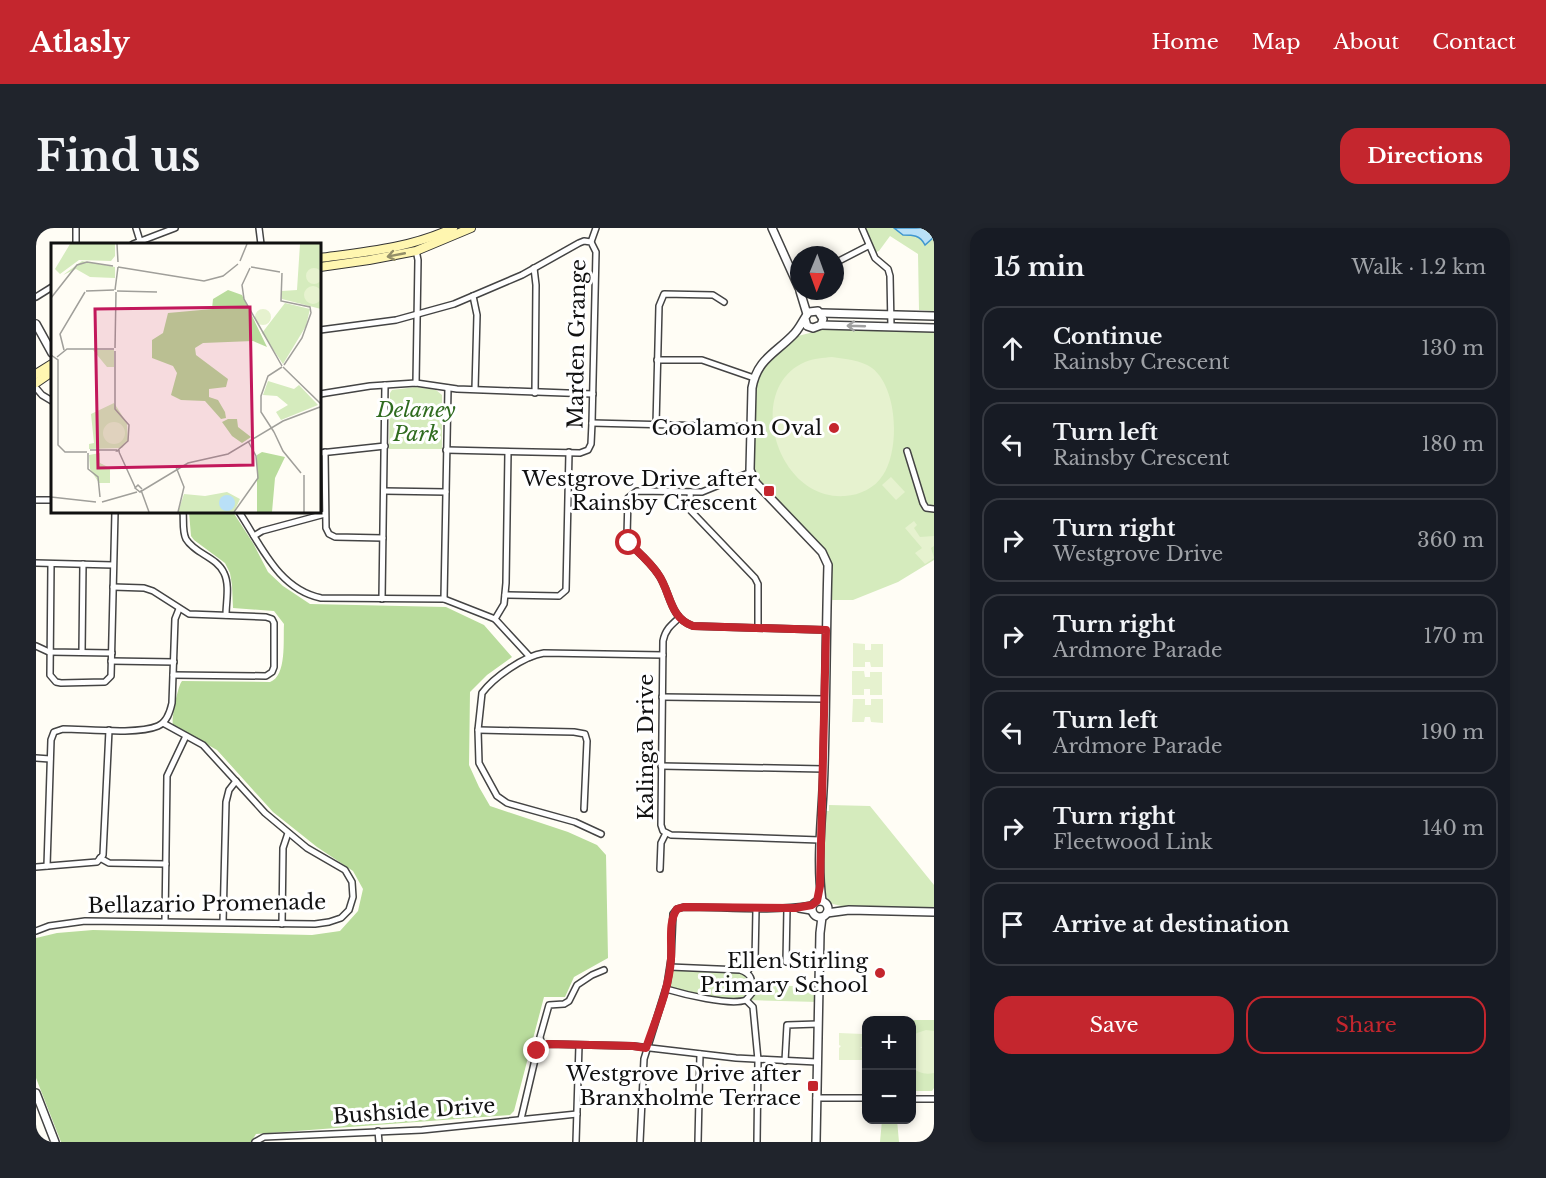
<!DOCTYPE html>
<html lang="en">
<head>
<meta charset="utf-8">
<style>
	body { margin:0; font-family:"Libre Baskerville",serif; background:#20242c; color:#f1f3f6 }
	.controls { position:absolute; right:18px; bottom:18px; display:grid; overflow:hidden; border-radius:12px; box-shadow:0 3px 9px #0003 }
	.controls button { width:54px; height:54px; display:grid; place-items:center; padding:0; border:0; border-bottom:2px solid #363941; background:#171b24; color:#f1f3f6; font:30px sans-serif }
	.compass { position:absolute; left:754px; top:18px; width:54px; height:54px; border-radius:50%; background:#171b24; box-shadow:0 3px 9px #0003; rotate:181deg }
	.stop { position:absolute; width:18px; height:18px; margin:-14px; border:4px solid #c4262e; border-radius:50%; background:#fff }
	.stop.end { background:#c4262e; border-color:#fff; box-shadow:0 2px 6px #0008 }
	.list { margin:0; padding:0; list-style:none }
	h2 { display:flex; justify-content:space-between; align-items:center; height:78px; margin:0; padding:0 24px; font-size:26px }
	h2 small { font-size:20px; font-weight:400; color:#9ea1a6 }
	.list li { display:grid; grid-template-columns:39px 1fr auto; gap:18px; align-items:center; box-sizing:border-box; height:84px; margin:0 12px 12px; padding:0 12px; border:2px solid #363941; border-radius:18px }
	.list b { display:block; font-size:22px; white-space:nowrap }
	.list p { margin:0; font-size:20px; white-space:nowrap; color:#9ea1a6 }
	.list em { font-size:20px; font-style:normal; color:#9ea1a6 }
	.actions { display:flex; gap:12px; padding:18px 24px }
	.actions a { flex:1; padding:14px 0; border:2px solid #c4262e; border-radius:18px; text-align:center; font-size:21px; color:#c4262e }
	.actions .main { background:#c4262e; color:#fff }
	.icon { flex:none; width:33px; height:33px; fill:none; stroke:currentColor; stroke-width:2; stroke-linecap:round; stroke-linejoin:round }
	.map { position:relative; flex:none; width:898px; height:914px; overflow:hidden; border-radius:18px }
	header { display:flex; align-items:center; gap:36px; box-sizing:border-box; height:84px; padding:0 30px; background:#c4262e; color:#fff }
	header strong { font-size:28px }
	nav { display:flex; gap:33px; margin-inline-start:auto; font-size:21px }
	.intro { display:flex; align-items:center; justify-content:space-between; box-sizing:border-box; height:144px; padding:0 36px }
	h1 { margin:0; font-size:42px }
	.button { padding:15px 27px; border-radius:18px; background:#c4262e; color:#fff; font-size:21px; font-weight:700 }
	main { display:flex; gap:36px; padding:0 36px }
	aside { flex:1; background:#171b24; border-radius:18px; box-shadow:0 3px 9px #0003 }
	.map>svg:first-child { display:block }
	.green { fill:#d5ebbd }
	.forest { fill:#b9dc9c }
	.pitch { fill:#e6f2cf }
	.water { fill:#b9e0f7; stroke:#3f96cf; stroke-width:1.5 }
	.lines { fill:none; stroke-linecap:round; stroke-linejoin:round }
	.minor-casing { stroke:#444; stroke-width:8 }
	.tertiary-casing { stroke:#444; stroke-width:10 }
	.secondary-casing { stroke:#333; stroke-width:10 }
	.minor { stroke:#fff; stroke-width:5 }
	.tertiary { stroke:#fff; stroke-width:7 }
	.secondary { stroke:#fff6b0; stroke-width:8 }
	.oneway { stroke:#948f68 }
	.oneway2 { stroke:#a0a0a0 }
	.route { stroke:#c4262e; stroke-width:8 }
	.poi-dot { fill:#c4262e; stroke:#fff; stroke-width:2 }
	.labels { text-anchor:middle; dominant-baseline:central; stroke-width:6; stroke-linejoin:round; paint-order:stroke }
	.street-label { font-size:21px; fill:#111; stroke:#fff }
	.park-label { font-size:21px; font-style:italic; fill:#2f6b1f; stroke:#fff }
	.poi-label { font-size:21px; fill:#111; stroke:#fff; text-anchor:end }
	.inset-road { fill:none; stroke:#a09f9a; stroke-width:1.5 }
	.view { fill:#c2185b; fill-opacity:0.15; stroke:#c2185b; stroke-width:3 }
	.inset-edge { fill:none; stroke:#111; stroke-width:3 }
</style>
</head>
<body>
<header>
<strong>Atlasly</strong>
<nav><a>Home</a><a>Map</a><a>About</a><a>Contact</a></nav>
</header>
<div class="intro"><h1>Find us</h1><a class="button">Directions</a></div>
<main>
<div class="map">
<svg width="898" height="914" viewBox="0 0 898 914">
	<rect width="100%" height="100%" fill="#fffdf5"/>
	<!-- green -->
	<g class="green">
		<polygon points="829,0 898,0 898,83 883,82 882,26 854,8 843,23 840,24"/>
		<polygon points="789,101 898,104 898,332 862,354 817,372 796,372 794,337 790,325 723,255 716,241 718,163 720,150 732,133 758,109"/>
		<polygon points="380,159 400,162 406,167 406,221 353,221 354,165 356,162"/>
		<polygon points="793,577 834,578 898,657 898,680 805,678 793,675 789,663 787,583 793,583"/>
		<polygon points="634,739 704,742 727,757 783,759 782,774 710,772 700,774 630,761"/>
		<polygon points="869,792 898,792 898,860 896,863 876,863 876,792"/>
		<polygon points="846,892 861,892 863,914 844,914"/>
	</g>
	<!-- forest -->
	<path class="forest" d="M153,284H197L217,315L232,344L247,358L274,376L410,379L448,397L476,429L451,447L434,464L433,537L443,559L454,578L532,604L561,617L570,627L572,730L538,749L529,769H508L478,883L474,887L220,906L215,914H25L0,850V710L21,705L57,702L276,707L304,703L322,683L327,661L317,643L281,619L237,584L181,522L137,497C135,491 142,457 146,453L234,454C251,448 247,412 248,396L238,383L197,380L196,357L194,345L189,335L158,312L155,308Z"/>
	<!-- pitch -->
	<g class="pitch">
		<path d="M796,129C809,131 825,132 836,140C862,160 864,221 847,247C839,260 824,267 809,268C740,273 708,160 769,134C778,130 787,130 796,129Z"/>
		<polygon points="855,249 869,264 860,272 846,257"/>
		<polygon points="878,293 881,297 878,300 884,309 898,308 898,318 895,320 898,330 889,336 879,325 886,320 869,300"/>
		<polygon points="817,415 829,416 829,422 835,422 835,416 847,416 847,439 835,439 834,434 829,434 829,439 817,439"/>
		<polygon points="816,443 828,443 829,449 834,449 834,444 846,444 846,467 834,467 834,461 828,461 828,467 816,467"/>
		<polygon points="817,471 829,471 829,477 835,477 835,471 847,471 847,495 835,494 834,489 829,489 828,494 816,494"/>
		<path d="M890,802L898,803V845C889,847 882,845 876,839V809L881,805Z"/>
		<polygon points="803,805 827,806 827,818 824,820 827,820 826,832 803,832 803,820 805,818 803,817"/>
	</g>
	<!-- water -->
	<path class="water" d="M858,0H895L898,9L889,17C884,7 877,7 867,7Z"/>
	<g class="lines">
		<defs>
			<g id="minor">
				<polyline points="40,0 40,16"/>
				<polyline points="100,0 104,13"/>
				<polyline points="223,0 225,16"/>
				<polyline points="826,0 839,30 852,41 854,48 855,99"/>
				<polyline points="555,14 560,0"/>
				<polyline points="97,16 139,0"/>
				<polyline points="380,22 382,32 380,155"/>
				<polyline points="799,35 832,18"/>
				<polyline points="498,40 500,57 499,165"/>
				<polyline points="437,68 441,87 439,161"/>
				<polyline points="0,69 16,59"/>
				<polyline points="284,102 360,92 418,76 486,47 543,15 548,13 555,14 560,24 556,195 555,216 552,222 544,225 410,222"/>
				<polyline points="621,132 666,132 718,150"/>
				<polyline points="0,160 6,167 16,173"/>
				<polyline points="284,166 334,158 380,155 421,161 557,166"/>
				<polyline points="556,195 715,199"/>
				<polyline points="620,197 623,78 628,66 677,67 688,74"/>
				<polyline points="871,223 887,275 890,280 898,281"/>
				<polyline points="289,224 290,300 293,306 299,309 347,310"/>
				<polyline points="284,225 349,218"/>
				<path d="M715,244L666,264L601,263L592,270L591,308L593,315C603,325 614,334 622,346C635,364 633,390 657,398L790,402"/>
				<polyline points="348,263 410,264"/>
				<polyline points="654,264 655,283 719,350 722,356 722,400"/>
				<polyline points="0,272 16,272"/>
				<path d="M147,284C148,292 146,303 150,311C159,326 181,329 188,345C194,357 190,374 190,387"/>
				<path d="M203,284C225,317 242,361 285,370L408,371L459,391L494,429"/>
				<polyline points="218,308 226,303 289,286"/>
				<polyline points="0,335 77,337"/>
				<polyline points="15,336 14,447 20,454 25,455 69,454 75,448 79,284"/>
				<polyline points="77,359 108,360 117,363 153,386 230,389 236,391 238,395 238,439 236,444 230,448 137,447"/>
				<polyline points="469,367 523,368 530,362 533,224"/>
				<polyline points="346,371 349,157"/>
				<polyline points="408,371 412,160"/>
				<path d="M643,390C635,397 629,402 627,413L625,597L627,603L635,607L784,612"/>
				<polyline points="459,391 468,376 470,355 472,224"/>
				<polyline points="0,418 13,424 76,425"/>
				<polyline points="46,424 47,336"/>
				<polyline points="75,433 138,434"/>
				<polyline points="626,469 789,471"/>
				<polyline points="442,502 538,504 549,506 551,513 548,581"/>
				<polyline points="0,530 14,531"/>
				<polyline points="625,538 788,541"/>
				<path d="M565,606L539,594L471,575L461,568L443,535L442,502L446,465C458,449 488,428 508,425L627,427"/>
				<polyline points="64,630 73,635 130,636"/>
				<path d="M11,638L15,512L18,504L27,501C50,501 101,507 122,498C131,494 134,484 136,475L139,391L143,381"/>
				<polyline points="0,639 61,634 67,627 73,502"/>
				<polyline points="624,641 625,615 630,605"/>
				<polyline points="751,680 750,734 783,736"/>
				<polyline points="763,681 775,683"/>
				<polyline points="129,693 131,548 150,508"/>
				<polyline points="187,694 190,574 193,562 200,553"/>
				<polyline points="246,696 247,620 252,605"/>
				<polyline points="0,703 13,698 49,693 279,696 293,694 305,690 313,682 317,669 316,654 309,642 271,620 229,585 167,517 127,495"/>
				<polyline points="711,744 719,733 720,681"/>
				<path d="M630,761C647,766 694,778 710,772L716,765C716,753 717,746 704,742L634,739"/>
				<polyline points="710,772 717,779 722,832 721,914"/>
				<polyline points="506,818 504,809 513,777 528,776 533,773 541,757 556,747 568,742"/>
				<polyline points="749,833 751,797 782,796"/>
				<polyline points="780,870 831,870"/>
				<polyline points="876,871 898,871"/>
				<polyline points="485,891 501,823 506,818 512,816 597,818 700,830 781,834"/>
				<polyline points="342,903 343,914"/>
				<polyline points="219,914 228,909 386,902 541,886"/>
				<polyline points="540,914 543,817"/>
				<path d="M604,914L608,831L631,757L635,731L637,686L641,681L648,679C690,679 734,684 776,677"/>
				<polyline points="662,914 664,826"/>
			</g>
			<g id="tertiary">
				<polyline points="736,0 763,60"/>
				<polyline points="764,63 771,86"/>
				<polyline points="785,85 898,88"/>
				<path d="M769,91L771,98L777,100L785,97L787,91L782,83L773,84C767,91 764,101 756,108C738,126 721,132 716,160L714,242L720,255L786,324L792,337C790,404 790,472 788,539C787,584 780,629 786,673"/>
				<polyline points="0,96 16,125"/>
				<polyline points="785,97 898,100"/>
				<circle cx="784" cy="681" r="8"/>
				<polyline points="791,685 813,682 898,684"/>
				<polyline points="0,865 19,914"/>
				<polyline points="780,914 784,705 786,689"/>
			</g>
			<g id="secondary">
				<path d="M284,30C329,24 375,20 417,0"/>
				<polyline points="284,39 333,32 380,23 435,0"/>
				<polyline points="0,146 16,136"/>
				<polyline points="0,155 16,144"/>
			</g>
		</defs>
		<!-- minor casing -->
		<use href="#minor" class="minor-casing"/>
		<!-- tertiary casing -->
		<use href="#tertiary" class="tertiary-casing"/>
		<!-- secondary casing -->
		<use href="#secondary" class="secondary-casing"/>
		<!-- minor -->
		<use href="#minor" class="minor"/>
		<!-- tertiary -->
		<use href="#tertiary" class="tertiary"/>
		<!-- secondary -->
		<use href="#secondary" class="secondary"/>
	</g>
	<!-- one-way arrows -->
	<defs><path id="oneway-shaft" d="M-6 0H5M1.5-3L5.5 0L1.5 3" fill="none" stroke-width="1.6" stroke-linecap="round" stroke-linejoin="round" transform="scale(1.5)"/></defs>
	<use class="oneway" href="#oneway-shaft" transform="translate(360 27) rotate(169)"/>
	<use class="oneway2" href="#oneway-shaft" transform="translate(820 98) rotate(-178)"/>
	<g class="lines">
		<!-- route -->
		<path class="route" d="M501,823L506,818L512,816L597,818L610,820C620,790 633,762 635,731C636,716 632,693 641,681L648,679L759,680L776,677L781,673L784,658L790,402L657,398C633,390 635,364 622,346C614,334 603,325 593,315"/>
	</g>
	<!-- markers -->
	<g class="poi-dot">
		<circle cx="798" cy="200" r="6"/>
		<rect x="727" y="257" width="12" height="12" rx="3"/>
		<circle cx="844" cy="745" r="6"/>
		<rect x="771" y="852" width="12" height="12" rx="3"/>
	</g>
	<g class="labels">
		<!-- street labels -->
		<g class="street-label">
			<text transform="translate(541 116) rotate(-89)">Marden Grange</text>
			<text transform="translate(610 519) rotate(-90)">Kalinga Drive</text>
			<text transform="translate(171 676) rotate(-1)">Bellazario Promenade</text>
			<text transform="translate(378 883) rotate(-4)">Bushside Drive</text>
		</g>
		<!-- park labels -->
		<g class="park-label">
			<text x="380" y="182">Delaney<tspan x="380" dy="24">Park</tspan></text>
		</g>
		<!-- poi labels -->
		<g class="poi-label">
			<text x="786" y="200">Coolamon Oval</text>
			<text x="721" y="251">Westgrove Drive after<tspan x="721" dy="24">Rainsby Crescent</tspan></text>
			<text x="832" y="733">Ellen Stirling<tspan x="832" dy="24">Primary School</tspan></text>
			<text x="765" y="846">Westgrove Drive after<tspan x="765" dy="24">Branxholme Terrace</tspan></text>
		</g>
	</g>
	<!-- overview -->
	<g transform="translate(15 15)">
		<rect width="270" height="270" fill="#fffdf5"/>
		<path d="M19,1H64V13L60,18L28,17L9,31L4,26ZM249,1H270V66L231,56V48L246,47ZM31,18L64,24V35L39,34L25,26L12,32ZM234,60L259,66L255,83L232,121L211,90ZM42,107H63V124H56ZM217,138L243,146L248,142L267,162L230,177L225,169L237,162L226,153L212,152ZM63,160L76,180L77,198L71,205L38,206V201L43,200L40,171ZM49,210V220L59,225V240H48L39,226L38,212ZM176,249L189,256L183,269H127L133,251L154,253Z" fill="#d5ebbd"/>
		<path d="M177,47L191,52L216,104L202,98L152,100L144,105L145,112L177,136L175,144L158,146V154L167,157L174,169L175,175L170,176L154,158L130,157L120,152L126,130L122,123L101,115V97L112,90L117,70L161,66L162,56ZM177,176H186L187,184L200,194L191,200L181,193L171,179ZM211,209L234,214L224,235L221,269H206V212Z" fill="#b9dc9c"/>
		<path d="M255 33a8 8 0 1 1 16 0a8 8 0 1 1-16 0ZM253 52a9 9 0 1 1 18 0a9 9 0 1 1-18 0ZM204 74a8 8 0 1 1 16 0a8 8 0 1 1-16 0ZM52 190a11 11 0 1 1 22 0a11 11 0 1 1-22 0Z" fill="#e6f2cf"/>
		<path d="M168 260a8 8 0 1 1 16 0a8 8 0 1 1-16 0Z" fill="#b9e0f7"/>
		<path class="inset-road" d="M66,1L67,19M189,18L196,1M67,24L153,38L172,33L187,21M200,24L229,29M199,25L191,42L193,56L231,123M231,30L230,58L259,64L260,70M64,47L67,24M35,48L63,47M66,48L106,49M0,55L26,22L36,19L62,23M64,105L65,49M13,107L9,91L34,49M64,108V166L78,182L77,198L66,208H69M0,112L7,117V202L14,209H36M6,114L16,106H63M233,122L251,95L260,70M232,124L270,161M223,189L210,169V153L217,133L231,124M223,189L232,208L250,230M39,207H66M68,209L84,244M37,210V226L47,234L49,254M125,224L133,244L127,269M91,246L87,242L84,245L89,249L137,220L177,211L232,178L269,164M90,247L98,269M0,254L45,259M51,259L86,249M183,269L207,235L205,213L197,198M253,269V232"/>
		<path class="view" d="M199,64L202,222L47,225L44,66Z"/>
		<rect width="270" height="270" class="inset-edge"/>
	</g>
</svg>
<div class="controls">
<button>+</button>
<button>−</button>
</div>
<svg class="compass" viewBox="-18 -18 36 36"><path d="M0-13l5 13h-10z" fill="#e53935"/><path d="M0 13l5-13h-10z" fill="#9ea1a6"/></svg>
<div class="stop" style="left:593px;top:315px"></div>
<div class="stop end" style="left:501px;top:823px"></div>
</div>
<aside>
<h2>15 min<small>Walk · 1.2 km</small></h2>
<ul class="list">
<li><svg class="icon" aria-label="ahead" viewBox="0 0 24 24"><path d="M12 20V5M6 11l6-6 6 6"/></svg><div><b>Continue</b><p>Rainsby Crescent</p></div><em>130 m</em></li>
<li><svg class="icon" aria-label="left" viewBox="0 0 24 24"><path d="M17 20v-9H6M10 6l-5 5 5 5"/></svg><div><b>Turn left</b><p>Rainsby Crescent</p></div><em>180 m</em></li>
<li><svg class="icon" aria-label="right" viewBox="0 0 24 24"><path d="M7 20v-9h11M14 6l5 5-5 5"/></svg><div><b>Turn right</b><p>Westgrove Drive</p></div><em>360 m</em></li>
<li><svg class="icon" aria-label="right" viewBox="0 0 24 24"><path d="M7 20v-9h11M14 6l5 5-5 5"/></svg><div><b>Turn right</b><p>Ardmore Parade</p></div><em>170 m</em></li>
<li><svg class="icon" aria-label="left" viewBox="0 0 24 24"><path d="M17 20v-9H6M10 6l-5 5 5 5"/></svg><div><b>Turn left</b><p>Ardmore Parade</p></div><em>190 m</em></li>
<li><svg class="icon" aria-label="right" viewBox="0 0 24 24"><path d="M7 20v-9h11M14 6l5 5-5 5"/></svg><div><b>Turn right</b><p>Fleetwood Link</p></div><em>140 m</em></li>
<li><svg class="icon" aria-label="arrive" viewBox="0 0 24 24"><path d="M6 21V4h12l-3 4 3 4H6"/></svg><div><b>Arrive at destination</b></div></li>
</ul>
<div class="actions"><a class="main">Save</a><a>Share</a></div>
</aside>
</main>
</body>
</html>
